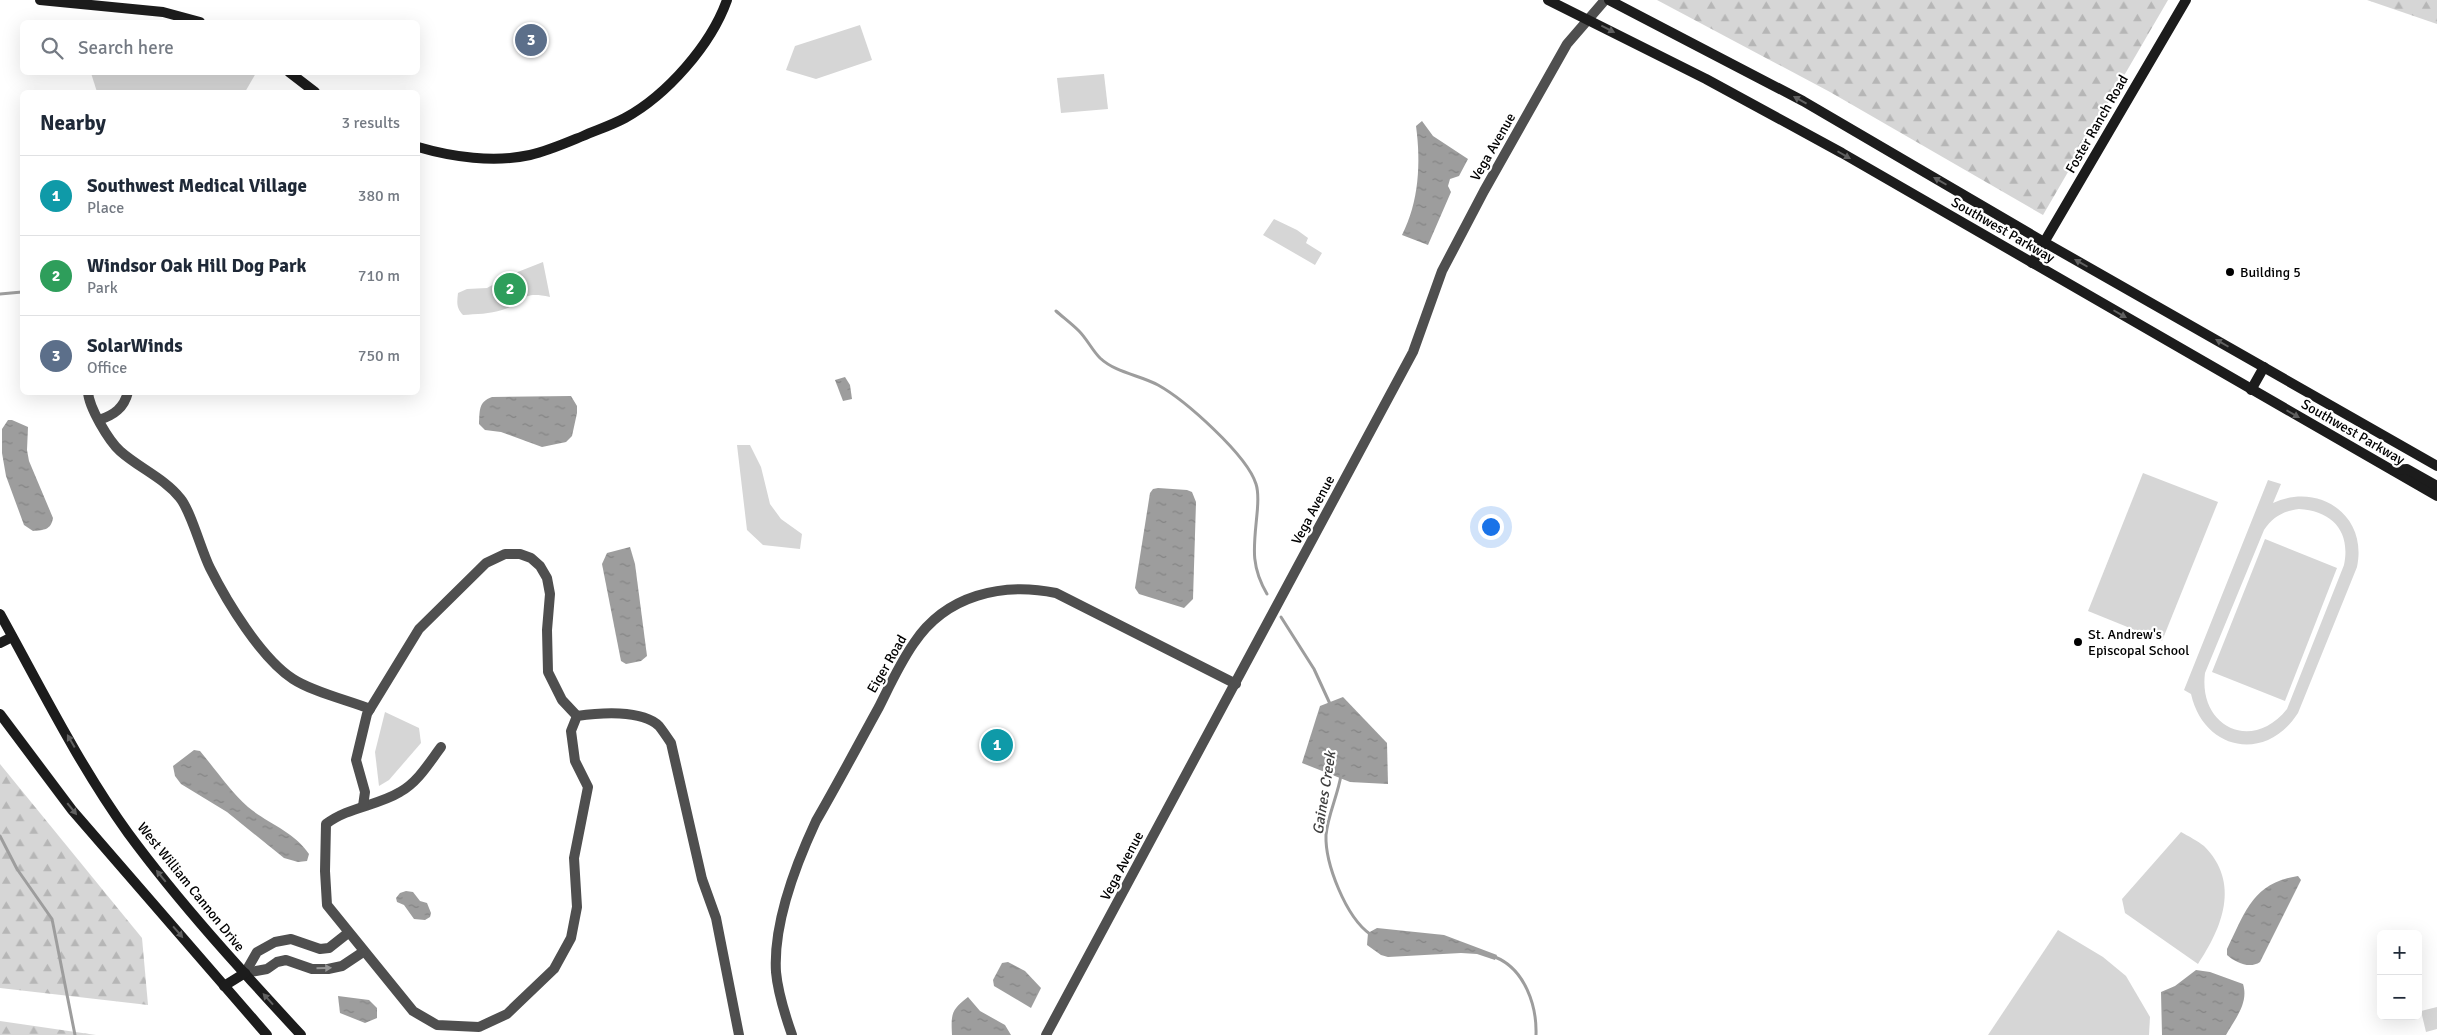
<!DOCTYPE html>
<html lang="en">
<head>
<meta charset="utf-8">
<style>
	body { margin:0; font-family:Signika,sans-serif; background:#f6f6f7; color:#1f2937 }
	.controls { position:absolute; right:15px; bottom:15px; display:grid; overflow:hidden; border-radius:8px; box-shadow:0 5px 20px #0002 }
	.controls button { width:45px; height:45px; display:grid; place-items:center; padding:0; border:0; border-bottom:1px solid #e0e1e3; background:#fff; color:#1f2937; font:25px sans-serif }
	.you { position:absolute; left:1490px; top:526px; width:18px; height:18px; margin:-12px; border:4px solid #fff; border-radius:50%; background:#1a73e8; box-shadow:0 0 0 8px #1a73e833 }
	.badge { display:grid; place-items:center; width:32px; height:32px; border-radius:50%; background:#2563eb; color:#fff; font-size:16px; font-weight:700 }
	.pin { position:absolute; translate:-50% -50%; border:2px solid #fff; box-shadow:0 1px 5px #0006 }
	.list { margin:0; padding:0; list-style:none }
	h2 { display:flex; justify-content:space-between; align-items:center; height:65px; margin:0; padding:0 20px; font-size:21px }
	h2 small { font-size:16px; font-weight:400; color:#747a83 }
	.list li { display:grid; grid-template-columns:32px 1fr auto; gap:15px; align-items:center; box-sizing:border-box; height:80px; padding:0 20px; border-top:1px solid #e0e1e3 }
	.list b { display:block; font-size:19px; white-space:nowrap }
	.list p { margin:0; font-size:16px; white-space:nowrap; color:#747a83 }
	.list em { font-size:16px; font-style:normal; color:#747a83 }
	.icon { flex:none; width:28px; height:28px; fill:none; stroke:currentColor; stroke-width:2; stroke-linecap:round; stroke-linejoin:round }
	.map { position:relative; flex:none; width:2437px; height:1035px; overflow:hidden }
	.search { position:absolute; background:#fff; box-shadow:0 5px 20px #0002; left:20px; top:20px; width:400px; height:55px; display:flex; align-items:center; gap:12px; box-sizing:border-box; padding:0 18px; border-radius:8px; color:#747a83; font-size:19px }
	.panel { position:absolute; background:#fff; box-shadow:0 5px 20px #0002; left:20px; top:90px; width:400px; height:305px; border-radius:8px }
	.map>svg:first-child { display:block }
	.green { fill:#d6d6d6; fill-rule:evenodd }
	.forest { fill:url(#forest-firs) }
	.water { fill:url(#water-ripples) }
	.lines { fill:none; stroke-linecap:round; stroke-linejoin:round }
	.stream { stroke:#9d9d9d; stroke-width:3 }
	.street { stroke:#4f4f4f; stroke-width:10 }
	.secondary { stroke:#1c1c1c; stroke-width:10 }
	.oneway { fill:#606060 }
	.oneway2 { fill:#959595 }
	.poi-dot { fill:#000; stroke:#fff; stroke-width:2 }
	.labels { text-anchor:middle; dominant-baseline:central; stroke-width:4.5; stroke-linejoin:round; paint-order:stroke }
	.street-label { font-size:14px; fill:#000; stroke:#fff }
	.poi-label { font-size:14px; fill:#000; stroke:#fff; text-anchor:start }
	.water-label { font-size:15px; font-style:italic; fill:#3e3e3e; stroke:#fff }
</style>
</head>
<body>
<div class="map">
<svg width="2437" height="1035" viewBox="0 0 2437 1035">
	<defs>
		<pattern id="forest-firs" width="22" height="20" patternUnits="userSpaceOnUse" patternTransform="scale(1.25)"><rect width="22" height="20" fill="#d6d6d6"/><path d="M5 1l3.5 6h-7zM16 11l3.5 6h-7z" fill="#b6b6b6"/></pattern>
		<pattern id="water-ripples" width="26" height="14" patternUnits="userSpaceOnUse" patternTransform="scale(1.25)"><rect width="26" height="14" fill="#9d9d9d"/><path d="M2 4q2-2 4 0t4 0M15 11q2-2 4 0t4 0" fill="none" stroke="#858585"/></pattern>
	</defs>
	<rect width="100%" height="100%" fill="#fff"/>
	<!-- green -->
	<g class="green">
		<polygon points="860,25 872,60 816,79 786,70 795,46"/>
		<polygon points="91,73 91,72 256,73 245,92 97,92"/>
		<polygon points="1104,74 1108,109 1061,113 1057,78"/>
		<polygon points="1274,219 1297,230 1308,238 1306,243 1322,253 1315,265 1263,235"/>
		<path d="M543,262L550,297C519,290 526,303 502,310C490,314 476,314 463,315C456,308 457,302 458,293L467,289L487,288L510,275Z"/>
		<polygon points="737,445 750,445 761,467 770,504 781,519 802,534 800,549 763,545 747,530"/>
		<polygon points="2143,473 2218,502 2162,641 2088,611"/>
		<path d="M2268,480L2281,484L2273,503C2319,482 2368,515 2357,567L2298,713C2266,763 2204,751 2191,694L2184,690ZM2299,509C2332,511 2351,531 2344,565L2287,709C2252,753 2198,727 2205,673L2264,530C2273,517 2283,511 2299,509Z"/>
		<polygon points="2265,539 2337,568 2285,701 2212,672"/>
		<polygon points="385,712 419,728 421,743 389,780 379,786 375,752"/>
		<path d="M2181,832C2188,836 2198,841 2204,846C2241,883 2222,928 2198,964L2125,913L2122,899Z"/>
		<polygon points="2058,930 2103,957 2126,976 2150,1017 2149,1035 1988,1035"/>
		<polygon points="2437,1007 2437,1029 2426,1032 2421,1011"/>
	</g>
	<!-- forest -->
	<g class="forest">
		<polygon points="1657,0 2168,0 2043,215 1830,92"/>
		<polygon points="2367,0 2437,0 2437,24"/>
		<polygon points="0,764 142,938 148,1005 0,988"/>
		<polygon points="0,1021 96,1035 0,1035"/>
	</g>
	<!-- water -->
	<g class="water">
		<path d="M1422,121L1433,136L1468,159L1459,176L1450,179L1448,186L1451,192L1428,245L1402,235C1419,202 1421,163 1416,126Z"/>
		<polygon points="845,377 850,385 852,399 843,401 835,380"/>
		<path d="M571,396L577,406V413L572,436L566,442L542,447L501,432L485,430L479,424C480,411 478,402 492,397Z"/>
		<path d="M8,420H12L28,427L27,450L29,461L53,518C51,530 44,530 33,531L24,525L6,476L2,453V429Z"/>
		<polygon points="1158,488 1187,490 1192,492 1196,502 1193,599 1184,608 1139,594 1135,588 1150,493 1153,489"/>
		<polygon points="630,547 635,564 647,656 641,661 626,664 621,661 602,564 607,553"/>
		<polygon points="1343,697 1387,743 1388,784 1350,782 1302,763 1320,706"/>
		<path d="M194,750L200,751C216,770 230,791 248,807C267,823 295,832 309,854L307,861L298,862L284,858L227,812L181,784L175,776L173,766Z"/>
		<path d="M2298,876L2301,880L2260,962C2250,969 2236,963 2227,955V949C2245,913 2252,883 2298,876Z"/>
		<polygon points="406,891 413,892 420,901 427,903 431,913 430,917 425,920 414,919 404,905 397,902 396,898 400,893"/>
		<polygon points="1377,928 1444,935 1497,955 1495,960 1477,954 1461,953 1388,957 1381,955 1367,945 1368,933"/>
		<polygon points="1008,962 1025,971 1041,988 1031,1008 994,986 993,980 1002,963"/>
		<path d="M2196,970L2210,972L2243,984C2249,1003 2235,1019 2226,1035H2162L2161,992L2175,986Z"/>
		<polygon points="338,996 369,1000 377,1008 377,1018 365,1023 340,1013"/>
		<path d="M968,997L980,1011L1005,1025L1011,1035H952C951,1014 951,1010 968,997Z"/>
	</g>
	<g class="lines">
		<!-- stream -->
		<g class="stream">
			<polyline points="0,294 22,292"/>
			<path d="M1056,311C1064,318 1072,324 1079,331C1087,339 1092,350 1100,358C1116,373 1140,375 1158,385C1185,400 1247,455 1256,484C1259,493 1258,504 1257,514C1254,546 1250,565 1267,594"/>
			<polyline points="1281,617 1314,669 1331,706"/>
			<path d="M1341,775C1338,795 1328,814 1326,835C1325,864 1346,917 1370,934"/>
			<polyline points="0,836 17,869 52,919 75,1035"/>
			<path d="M1495,957C1525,969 1537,1006 1536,1035"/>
		</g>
		<!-- street -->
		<g class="street">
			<path d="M88,392C89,408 109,441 120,451C139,468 164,478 180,498C191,511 201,550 210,568C227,602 261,658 293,679C313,692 347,700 370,709"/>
			<path d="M99,420C114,415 124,408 128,392"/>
			<path d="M441,747C429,763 418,782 400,792C377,806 348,807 326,824L325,871L327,905L413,1011L437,1025L479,1027L507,1014L554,969L571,938L577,907L574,858L588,787L575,761L571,731L577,716C598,713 642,709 659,726C663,731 667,737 671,743L702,879L716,918L739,1035"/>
			<polyline points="363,806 365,792 356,760 367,714 419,629 486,563 505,554 520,554 531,558 540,566 547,578 550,594 547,630 548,672 562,700 577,716"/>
			<polyline points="245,973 267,969 277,962 286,960 312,969 328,969 342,966 363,952"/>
			<polyline points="245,973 257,952 275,942 291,939 320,949 329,948 348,933"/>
			<path d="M792,1035C785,1015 778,994 776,972C773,923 796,864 816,821C838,783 858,745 879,707C890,685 900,663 914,643C946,595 1002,582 1056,593L1236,684"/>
			<polyline points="1046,1035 1413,352 1442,271 1484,191 1567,44 1605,0"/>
		</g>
		<!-- secondary -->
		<g class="secondary">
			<polyline points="40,0 163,12 200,22"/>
			<polyline points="1548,0 1706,79 1842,153 2437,496"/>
			<polyline points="1609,0 1803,101 2044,242 2437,466"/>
			<polyline points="289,72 315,92"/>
			<path d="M418,147C452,157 494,163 530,155C548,151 566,143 583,136C597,130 612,125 625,118C667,95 711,45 727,0"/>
			<polyline points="2032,263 2186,0"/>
			<polyline points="2251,390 2264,367"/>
			<polyline points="2393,470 2407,469 2437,486"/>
			<path d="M0,614C41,688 79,765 128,833C181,905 241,970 301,1035"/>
			<polyline points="0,643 12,637"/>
			<polyline points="0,714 72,810 267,1035"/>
			<polyline points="224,986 245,973"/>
		</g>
	</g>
	<!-- one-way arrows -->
	<defs><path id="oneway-solid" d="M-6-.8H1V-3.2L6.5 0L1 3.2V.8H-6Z" transform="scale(1.25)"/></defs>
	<g class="oneway">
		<use href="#oneway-solid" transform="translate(1608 29) rotate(27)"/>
		<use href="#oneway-solid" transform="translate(1800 100) rotate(-151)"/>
		<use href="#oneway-solid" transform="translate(1844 155) rotate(30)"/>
		<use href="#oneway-solid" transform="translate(1940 181) rotate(-150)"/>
		<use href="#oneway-solid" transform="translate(2081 263) rotate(-150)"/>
		<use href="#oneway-solid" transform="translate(2120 314) rotate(30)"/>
		<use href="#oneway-solid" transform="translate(2222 343) rotate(-150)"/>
		<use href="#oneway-solid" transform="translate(2293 414) rotate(30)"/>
		<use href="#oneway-solid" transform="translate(71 741) rotate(-120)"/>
		<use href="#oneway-solid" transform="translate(72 809) rotate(51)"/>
		<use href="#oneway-solid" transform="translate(161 876) rotate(-129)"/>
		<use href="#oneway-solid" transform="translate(178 932) rotate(49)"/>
		<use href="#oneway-solid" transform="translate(268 999) rotate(-132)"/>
	</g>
	<use class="oneway2" href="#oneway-solid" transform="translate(324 968) rotate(-2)"/>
	<!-- markers -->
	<g class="poi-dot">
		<circle cx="2230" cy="272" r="5"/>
		<circle cx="2078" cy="642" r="5"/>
	</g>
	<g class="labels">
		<!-- street labels -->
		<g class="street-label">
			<text transform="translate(2097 124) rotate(-60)">Foster Ranch Road</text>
			<text transform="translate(1493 147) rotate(-60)">Vega Avenue</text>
			<text transform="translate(2003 230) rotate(30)">Southwest Parkway</text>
			<text transform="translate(2353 432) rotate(30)">Southwest Parkway</text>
			<text transform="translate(1313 510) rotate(-62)">Vega Avenue</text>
			<text transform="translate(887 664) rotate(-60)">Eiger Road</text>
			<text transform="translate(1122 866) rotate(-62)">Vega Avenue</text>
			<text transform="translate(191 887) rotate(51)">West William Cannon Drive</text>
		</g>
		<!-- poi labels -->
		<g class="poi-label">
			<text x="2240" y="272">Building 5</text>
			<text x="2088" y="634">St. Andrew's<tspan x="2088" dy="16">Episcopal School</tspan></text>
		</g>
		<!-- water labels -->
		<g class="water-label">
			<text transform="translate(1324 793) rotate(-81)">Gaines Creek</text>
		</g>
	</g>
</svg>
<div class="controls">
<button>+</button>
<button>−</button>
</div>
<div class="you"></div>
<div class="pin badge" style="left:997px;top:745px;background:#0f9aa8">1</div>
<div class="pin badge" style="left:510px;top:289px;background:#2e9e5b">2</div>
<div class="pin badge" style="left:531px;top:40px;background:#5c6f8a">3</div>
<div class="search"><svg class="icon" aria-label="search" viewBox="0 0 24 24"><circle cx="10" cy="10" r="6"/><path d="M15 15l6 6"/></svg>Search here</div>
<section class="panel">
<h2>Nearby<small>3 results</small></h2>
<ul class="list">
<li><span class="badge" style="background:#0f9aa8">1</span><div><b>Southwest Medical Village</b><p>Place</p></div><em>380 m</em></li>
<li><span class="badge" style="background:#2e9e5b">2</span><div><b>Windsor Oak Hill Dog Park</b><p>Park</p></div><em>710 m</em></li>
<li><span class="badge" style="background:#5c6f8a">3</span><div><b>SolarWinds</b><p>Office</p></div><em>750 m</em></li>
</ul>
</section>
</div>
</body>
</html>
